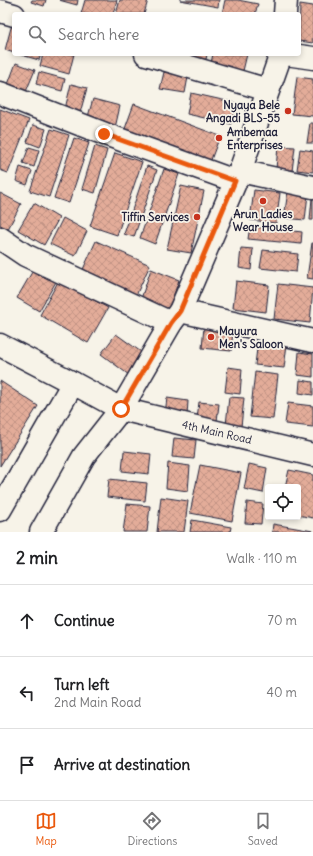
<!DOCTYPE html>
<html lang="en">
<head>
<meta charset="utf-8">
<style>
	body { margin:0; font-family:Delius,sans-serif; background:#f6f6f6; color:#202124 }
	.controls { position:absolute; right:12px; bottom:12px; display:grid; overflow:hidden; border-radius:4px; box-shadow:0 2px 6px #0003 }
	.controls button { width:36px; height:36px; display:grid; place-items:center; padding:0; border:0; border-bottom:1px solid #e0e0e0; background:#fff; color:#202124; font:20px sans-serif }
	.stop { position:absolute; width:12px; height:12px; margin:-9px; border:3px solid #ea580c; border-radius:50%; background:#fff }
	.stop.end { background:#ea580c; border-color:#fff; box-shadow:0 1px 4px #0008 }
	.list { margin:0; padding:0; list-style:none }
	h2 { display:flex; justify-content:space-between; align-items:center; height:52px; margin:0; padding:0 16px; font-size:17px }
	h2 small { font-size:13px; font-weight:400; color:#757577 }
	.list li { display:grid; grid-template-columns:26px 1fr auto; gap:12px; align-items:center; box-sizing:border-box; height:72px; padding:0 16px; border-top:1px solid #e0e0e0 }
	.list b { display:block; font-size:15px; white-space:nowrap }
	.list p { margin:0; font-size:13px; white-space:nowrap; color:#757577 }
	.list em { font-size:13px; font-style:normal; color:#757577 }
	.icon { flex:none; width:22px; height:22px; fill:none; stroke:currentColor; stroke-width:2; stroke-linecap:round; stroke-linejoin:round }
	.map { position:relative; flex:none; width:313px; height:532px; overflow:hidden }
	.search { position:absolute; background:#fff; box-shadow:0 2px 6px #0003; left:12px; right:12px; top:12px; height:44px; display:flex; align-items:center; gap:10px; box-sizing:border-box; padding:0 14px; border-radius:4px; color:#757577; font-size:15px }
	.sheet { height:268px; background:#fff }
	nav { display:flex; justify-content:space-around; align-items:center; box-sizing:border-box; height:56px; border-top:1px solid #e0e0e0; background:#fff; font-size:11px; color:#757577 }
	nav a { display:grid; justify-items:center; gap:2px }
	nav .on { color:#ea580c }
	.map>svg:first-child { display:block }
	.building { fill:url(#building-cross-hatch); stroke:#22223b }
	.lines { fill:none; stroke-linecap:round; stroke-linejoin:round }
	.minor-casing { stroke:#22223b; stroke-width:25 }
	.minor { stroke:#f7f3e8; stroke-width:22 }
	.route { stroke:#ea580c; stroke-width:5 }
	.poi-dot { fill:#c8321e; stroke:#f7f3e8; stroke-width:1.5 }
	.labels { text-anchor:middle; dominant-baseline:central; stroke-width:3.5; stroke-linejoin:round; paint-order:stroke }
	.poi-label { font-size:11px; font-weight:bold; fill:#22223b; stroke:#f7f3e8; text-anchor:end }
	.street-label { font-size:11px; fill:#22223b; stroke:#f7f3e8 }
</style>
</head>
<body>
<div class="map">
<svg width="313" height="532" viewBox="0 0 313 532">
	<defs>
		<pattern id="building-cross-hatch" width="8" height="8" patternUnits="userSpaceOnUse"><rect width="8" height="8" fill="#e3ac99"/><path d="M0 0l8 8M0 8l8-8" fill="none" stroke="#c29485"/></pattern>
	</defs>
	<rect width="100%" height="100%" fill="#f7f3e8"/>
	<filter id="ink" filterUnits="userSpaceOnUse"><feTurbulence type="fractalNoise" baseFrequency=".025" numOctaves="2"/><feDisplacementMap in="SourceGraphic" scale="8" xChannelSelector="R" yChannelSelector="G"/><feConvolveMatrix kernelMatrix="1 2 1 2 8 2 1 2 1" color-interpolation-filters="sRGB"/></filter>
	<g filter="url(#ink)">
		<!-- building -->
		<g class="building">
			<polygon points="32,0 46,0 44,6 31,2"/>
			<polygon points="59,0 78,0 77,5"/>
			<polygon points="85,0 117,0 113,14 81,14"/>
			<polygon points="120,0 148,0 144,14 116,14"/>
			<polygon points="180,0 219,0 218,7"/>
			<polygon points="225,0 238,0 258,4 255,14 222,14"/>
			<polygon points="300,4 313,6 313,43 299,41"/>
			<polygon points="12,24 14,24 14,53 5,50"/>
			<polygon points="18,54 41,54 39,60"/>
			<polygon points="43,54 74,54 69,74 40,66"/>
			<polygon points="180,54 207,54 205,65"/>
			<polygon points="213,54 247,54 243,71 211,63"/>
			<polygon points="16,63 35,70 25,94 7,87"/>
			<polygon points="39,72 65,79 62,91 36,84"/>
			<polygon points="164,72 188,77 185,93 160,89"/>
			<polygon points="297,77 313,79 313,116 292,114"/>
			<polygon points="71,84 87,88 80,113 65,109"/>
			<polygon points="191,93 236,103 231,124 187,114"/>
			<polygon points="93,99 120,106 115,128 87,120"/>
			<polygon points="134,104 220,136 209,165 123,134"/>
			<polygon points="0,109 29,120 8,173 0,170"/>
			<polygon points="310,123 313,123 313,143 307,143"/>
			<polygon points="33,125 46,129 40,147 27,142"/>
			<polygon points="51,129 69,135 49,197 30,191"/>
			<polygon points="74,138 89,143 69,203 54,198"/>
			<polygon points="95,146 107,150 95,193 82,189"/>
			<polygon points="278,146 295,147 292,171 276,169"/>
			<polygon points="29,147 39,150 34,167 23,163"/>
			<polygon points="300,149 313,151 313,172 297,170"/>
			<polygon points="115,153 142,162 117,235 90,226"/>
			<polygon points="147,166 157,170 134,237 124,234"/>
			<polygon points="20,167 32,171 27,185 16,181"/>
			<polygon points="164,169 179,174 155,244 140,238"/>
			<polygon points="181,186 204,191 191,253 167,249"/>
			<polygon points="254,190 280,193 276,223 250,220"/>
			<polygon points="288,191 308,194 305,220 284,218"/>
			<polygon points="0,193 21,204 8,229 0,225"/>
			<polygon points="312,198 313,199 313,220 310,220"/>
			<polygon points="34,203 59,218 44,245 18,230"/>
			<polygon points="63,218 87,231 75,256 50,244"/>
			<polygon points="250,226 302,232 301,244 248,239"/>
			<polygon points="96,241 150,265 133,302 79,278"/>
			<polygon points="312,243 313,243 313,279 307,278"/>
			<polygon points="241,248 253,249 251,270 239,268"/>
			<polygon points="263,250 298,254 296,272 260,268"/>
			<polygon points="35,267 57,280 39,311 17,298"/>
			<polygon points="151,269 179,280 169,309 141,299"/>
			<polygon points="59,280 108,308 88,343 40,315"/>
			<polygon points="236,281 269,285 266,312 233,308"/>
			<polygon points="278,284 313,288 310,323 274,319"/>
			<polygon points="204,327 233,331 231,351 202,348"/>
			<polygon points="116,334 144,354 129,375 101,354"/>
			<polygon points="258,340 287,344 284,368 255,365"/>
			<polygon points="299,352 313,354 313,377 297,375"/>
			<polygon points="228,367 242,369 240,394 225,392"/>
			<polygon points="255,372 278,375 273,419 250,417"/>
			<polygon points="300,380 313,382 313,395 299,393"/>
			<polygon points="0,381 38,406 0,466"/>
			<polygon points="229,397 244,398 241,427 226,425"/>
			<polygon points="167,398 188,401 187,416 165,414"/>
			<polygon points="199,402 219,404 217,421 197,419"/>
			<polygon points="288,403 313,406 313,427 285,424"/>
			<polygon points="174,438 196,440 194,459 172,457"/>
			<polygon points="124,451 151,454 149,474 122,471"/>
			<polygon points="168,463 190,466 188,491 166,488"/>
			<polygon points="249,464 267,468 263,493 244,489"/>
			<polygon points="200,465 241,473 232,521 190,513"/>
			<polygon points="289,470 313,475 313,518 298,515 298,487 285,487"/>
			<polygon points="109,479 147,483 145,501 107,497"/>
			<polygon points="161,497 188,501 184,532 157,532"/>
			<polygon points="247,502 263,504 261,524 245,523"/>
			<polygon points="127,504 150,506 147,532 123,532"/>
			<polygon points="192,520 231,527 230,532 190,532"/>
			<polygon points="273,524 313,531 313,532 272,532"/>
		</g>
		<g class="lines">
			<defs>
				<g id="minor">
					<polyline points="0,11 14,15"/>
					<polyline points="285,14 286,0"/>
					<polyline points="146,54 268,90"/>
					<polyline points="286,54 313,58"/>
					<polyline points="0,93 105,134 235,181"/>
					<polyline points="240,171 313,187"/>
					<polyline points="0,238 25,255 171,323"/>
					<polyline points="180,311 313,341"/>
					<polyline points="0,345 73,383 121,409 313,455"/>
					<polyline points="0,510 73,383"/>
					<polyline points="41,532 84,456 121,409 171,323 180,311 240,171 281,54"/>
				</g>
			</defs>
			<!-- minor casing -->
			<use href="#minor" class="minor-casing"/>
			<!-- minor -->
			<use href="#minor" class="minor"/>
		</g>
	</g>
	<g class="lines" filter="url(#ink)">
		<!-- route -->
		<polyline class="route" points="104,134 235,181 180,311 171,323 121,409"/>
	</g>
	<!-- markers -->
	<g class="poi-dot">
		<circle cx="288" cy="111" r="4"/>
		<circle cx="219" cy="138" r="4"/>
		<circle cx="263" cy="201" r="4"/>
		<circle cx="197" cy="217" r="4"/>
		<circle cx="211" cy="337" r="4"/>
	</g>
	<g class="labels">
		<!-- poi labels -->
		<g class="poi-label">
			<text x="280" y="105">Nyaya Bele<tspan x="280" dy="13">Angadi BLS-55</tspan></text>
			<text x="227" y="132" text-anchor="start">Ambemaa<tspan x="227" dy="13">Enterprises</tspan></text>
			<text x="263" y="214" text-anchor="middle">Arun Ladies<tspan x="263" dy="13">Wear House</tspan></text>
			<text x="189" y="217">Tiffin Services</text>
			<text x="219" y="331" text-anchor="start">Mayura<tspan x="219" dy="13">Men's Saloon</tspan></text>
		</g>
		<!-- street labels -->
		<g class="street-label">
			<text transform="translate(217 432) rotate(13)">4th Main Road</text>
		</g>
	</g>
</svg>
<div class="controls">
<button><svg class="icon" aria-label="locate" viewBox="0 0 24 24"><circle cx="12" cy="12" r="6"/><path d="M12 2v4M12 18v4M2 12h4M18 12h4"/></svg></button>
</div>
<div class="stop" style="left:121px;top:409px"></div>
<div class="stop end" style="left:104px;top:134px"></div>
<div class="search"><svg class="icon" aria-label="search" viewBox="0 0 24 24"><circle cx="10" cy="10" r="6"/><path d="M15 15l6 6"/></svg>Search here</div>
</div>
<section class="sheet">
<h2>2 min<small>Walk · 110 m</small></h2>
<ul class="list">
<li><svg class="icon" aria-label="ahead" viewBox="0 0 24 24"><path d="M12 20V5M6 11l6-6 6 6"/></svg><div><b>Continue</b></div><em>70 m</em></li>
<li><svg class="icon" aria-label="left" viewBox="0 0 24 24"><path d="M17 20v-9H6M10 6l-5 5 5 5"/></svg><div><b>Turn left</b><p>2nd Main Road</p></div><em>40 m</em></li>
<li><svg class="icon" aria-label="arrive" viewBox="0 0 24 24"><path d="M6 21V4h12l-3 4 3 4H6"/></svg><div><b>Arrive at destination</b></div></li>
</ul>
</section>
<nav>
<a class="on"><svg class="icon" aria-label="map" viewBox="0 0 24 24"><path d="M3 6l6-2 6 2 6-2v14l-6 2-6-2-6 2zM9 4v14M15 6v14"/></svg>Map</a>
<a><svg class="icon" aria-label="directions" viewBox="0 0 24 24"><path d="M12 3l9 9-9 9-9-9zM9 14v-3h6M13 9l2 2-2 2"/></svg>Directions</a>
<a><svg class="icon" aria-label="saved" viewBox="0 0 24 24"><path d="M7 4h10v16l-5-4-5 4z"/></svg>Saved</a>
</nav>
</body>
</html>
